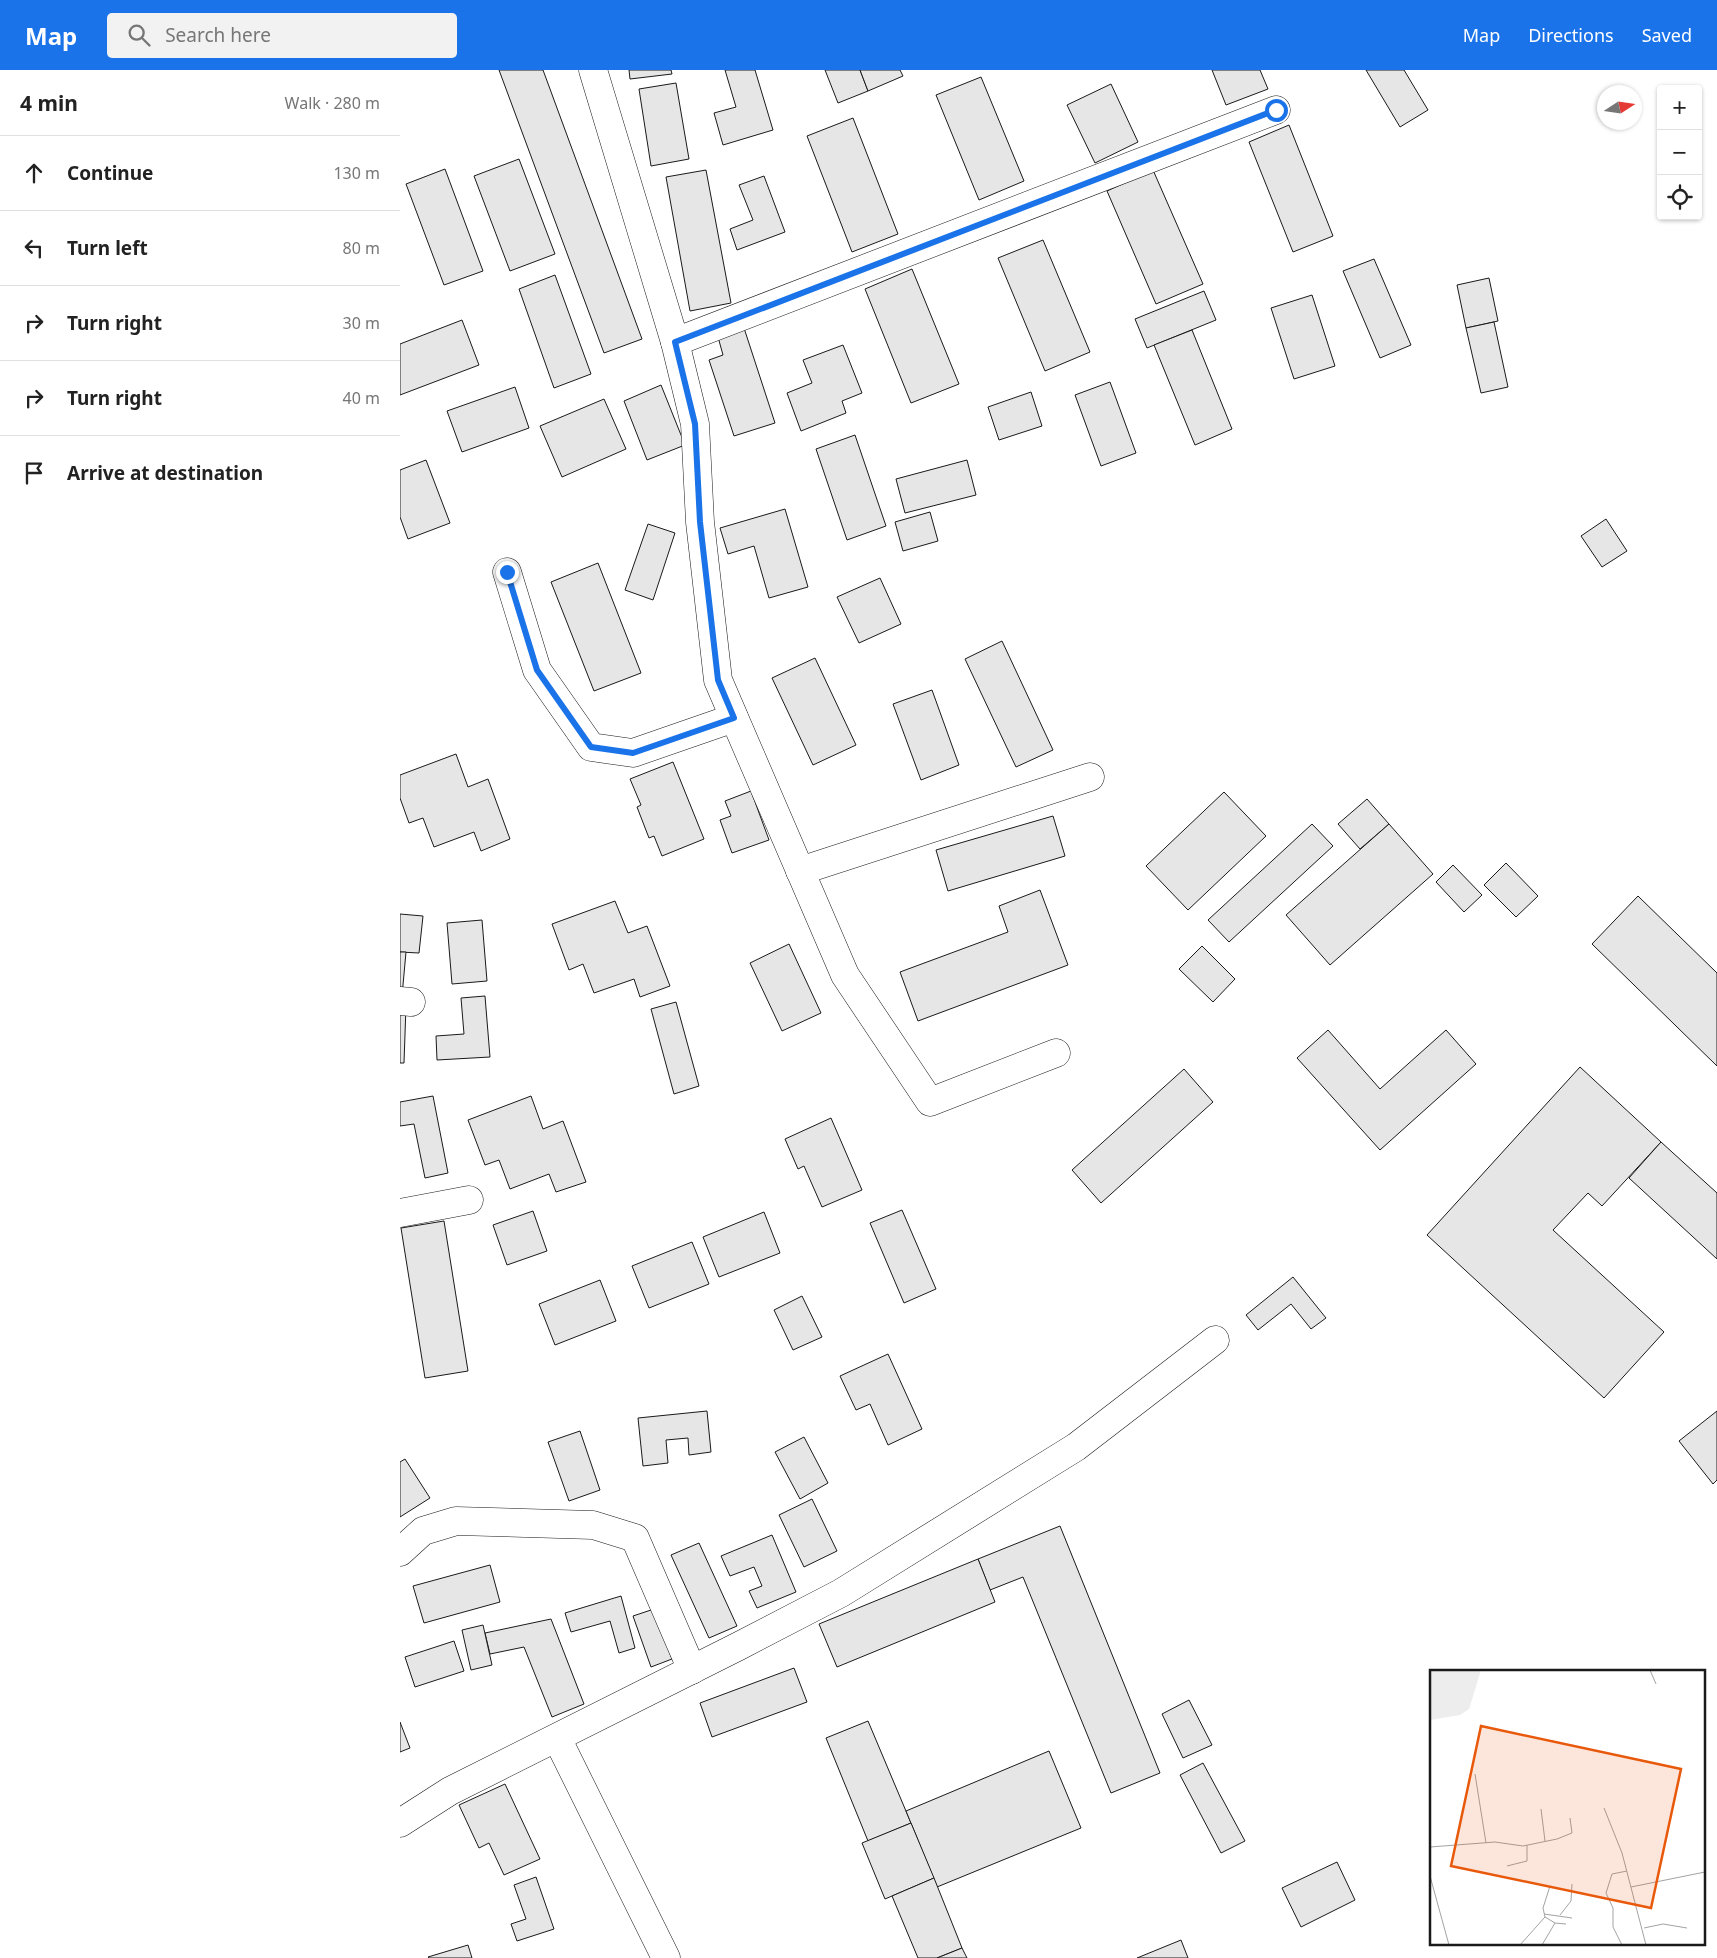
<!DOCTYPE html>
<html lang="en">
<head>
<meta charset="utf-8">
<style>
	body { margin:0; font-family:"Noto Sans",sans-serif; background:#f2f2f2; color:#222 }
	.controls { position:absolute; right:15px; top:15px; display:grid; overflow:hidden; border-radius:5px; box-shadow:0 1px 4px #0004 }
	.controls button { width:45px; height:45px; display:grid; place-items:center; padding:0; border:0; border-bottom:1px solid #e0e0e0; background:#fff; color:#222; font:25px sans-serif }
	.compass { position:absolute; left:1197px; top:15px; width:45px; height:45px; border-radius:50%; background:#fff; box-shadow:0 1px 4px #0004; rotate:78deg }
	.stop { position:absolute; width:15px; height:15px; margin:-11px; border:4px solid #1a73e8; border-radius:50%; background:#fff }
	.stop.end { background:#1a73e8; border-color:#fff; box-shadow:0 1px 5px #0008 }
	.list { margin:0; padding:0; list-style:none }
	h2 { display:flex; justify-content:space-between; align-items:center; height:65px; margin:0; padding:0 20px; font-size:21px }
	h2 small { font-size:16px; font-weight:400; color:#767676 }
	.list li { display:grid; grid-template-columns:32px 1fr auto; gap:15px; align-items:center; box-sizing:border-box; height:75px; padding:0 20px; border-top:1px solid #e0e0e0 }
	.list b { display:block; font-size:19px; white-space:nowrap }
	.list em { font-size:16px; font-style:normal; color:#767676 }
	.icon { flex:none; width:28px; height:28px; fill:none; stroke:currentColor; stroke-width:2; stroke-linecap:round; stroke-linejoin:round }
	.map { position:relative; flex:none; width:1317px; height:1888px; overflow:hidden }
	header { display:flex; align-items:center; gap:30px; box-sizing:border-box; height:70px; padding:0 25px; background:#1a73e8; color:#fff }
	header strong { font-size:24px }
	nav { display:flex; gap:28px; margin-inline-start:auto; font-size:18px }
	.search { width:350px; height:45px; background:#f2f2f2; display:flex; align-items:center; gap:12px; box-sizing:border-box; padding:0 18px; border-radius:5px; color:#767676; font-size:19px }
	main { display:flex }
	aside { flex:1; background:#fff }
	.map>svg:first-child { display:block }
	.building { fill:#e6e6e6; stroke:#1a1a1a }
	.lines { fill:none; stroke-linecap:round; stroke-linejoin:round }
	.street-casing { stroke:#1a1a1a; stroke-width:29 }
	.street { stroke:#fff; stroke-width:28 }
	.route { stroke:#1a73e8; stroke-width:6 }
	.inset-road { fill:none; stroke:#a3a3a3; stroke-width:1 }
	.view { fill:#e8590c; fill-opacity:0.15; stroke:#e8590c; stroke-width:2.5 }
	.inset-edge { fill:none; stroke:#1a1a1a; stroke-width:2.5 }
</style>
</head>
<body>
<header>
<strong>Map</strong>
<div class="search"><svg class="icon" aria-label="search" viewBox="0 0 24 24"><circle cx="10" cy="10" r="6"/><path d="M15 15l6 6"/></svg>Search here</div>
<nav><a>Map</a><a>Directions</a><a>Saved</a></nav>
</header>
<main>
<aside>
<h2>4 min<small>Walk · 280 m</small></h2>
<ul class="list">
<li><svg class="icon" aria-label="ahead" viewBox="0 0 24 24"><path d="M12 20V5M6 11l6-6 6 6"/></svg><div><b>Continue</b></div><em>130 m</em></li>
<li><svg class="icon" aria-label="left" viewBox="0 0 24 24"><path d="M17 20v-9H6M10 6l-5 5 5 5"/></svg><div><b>Turn left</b></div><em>80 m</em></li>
<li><svg class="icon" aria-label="right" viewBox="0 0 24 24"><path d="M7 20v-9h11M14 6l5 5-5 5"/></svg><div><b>Turn right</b></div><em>30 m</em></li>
<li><svg class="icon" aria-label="right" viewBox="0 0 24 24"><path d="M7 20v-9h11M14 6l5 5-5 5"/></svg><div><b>Turn right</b></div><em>40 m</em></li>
<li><svg class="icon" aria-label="arrive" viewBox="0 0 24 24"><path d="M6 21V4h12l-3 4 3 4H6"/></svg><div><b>Arrive at destination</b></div></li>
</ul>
</aside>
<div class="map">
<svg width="1317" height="1888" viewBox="0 0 1317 1888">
	<rect width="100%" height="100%" fill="#fff"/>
	<!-- building -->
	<g class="building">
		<polygon points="99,0 143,0 242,269 204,283"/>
		<polygon points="229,0 271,0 272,4 230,9"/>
		<polygon points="325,0 355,0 373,60 323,75 314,43 336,37"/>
		<polygon points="425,0 460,0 468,21 438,33"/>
		<polygon points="460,0 500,0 503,6 468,21"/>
		<polygon points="812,0 860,0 868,19 826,35"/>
		<polygon points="966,0 1004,0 1028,40 1000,57"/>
		<polygon points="581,7 624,111 579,130 536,25"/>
		<polygon points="276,13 289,89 251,96 239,19"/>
		<polygon points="711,14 738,72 695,93 667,35"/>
		<polygon points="453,48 498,164 452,182 407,66"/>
		<polygon points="889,55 933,166 893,182 849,72"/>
		<polygon points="119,89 155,184 110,201 74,106"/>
		<polygon points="45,99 83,201 44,215 6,114"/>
		<polygon points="306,100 331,233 290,241 266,107"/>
		<polygon points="753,100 803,214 756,234 707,121"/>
		<polygon points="364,106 385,162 337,180 330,159 353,150 339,115"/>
		<polygon points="643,170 690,282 645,301 598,188"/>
		<polygon points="974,189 1011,275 980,288 943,201"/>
		<polygon points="512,199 559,314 511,333 465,219"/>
		<polygon points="155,205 191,304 154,318 119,219"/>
		<polygon points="1089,208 1098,251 1066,258 1057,215"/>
		<polygon points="804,221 816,250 747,278 735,249"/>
		<polygon points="912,225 935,296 894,309 871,238"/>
		<polygon points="62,250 79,295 0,325 0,274"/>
		<polygon points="1094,252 1108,317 1081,323 1066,258"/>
		<polygon points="344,258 375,353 334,366 309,290 323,285 318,267"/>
		<polygon points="792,260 832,359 795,375 754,275"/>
		<polygon points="443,275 462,323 442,331 446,343 401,361 387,323 412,313 403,290"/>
		<polygon points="710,312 736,383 701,396 675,325"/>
		<polygon points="261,315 285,375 247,390 224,331"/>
		<polygon points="115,317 129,358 62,382 47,341"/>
		<polygon points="631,322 642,356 599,370 588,337"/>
		<polygon points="204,329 226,379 162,407 140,356"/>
		<polygon points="455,365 486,456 447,470 416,379"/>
		<polygon points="26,390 50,453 8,469 0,447 0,400"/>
		<polygon points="567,390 576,425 505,443 496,409"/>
		<polygon points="385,439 408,517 369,528 354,476 328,484 320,458"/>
		<polygon points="530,442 538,471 503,481 495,452"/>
		<polygon points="1206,449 1227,481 1202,497 1181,466"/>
		<polygon points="248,454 275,463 253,530 225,520"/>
		<polygon points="198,493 241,603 194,621 151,512"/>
		<polygon points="480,508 501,554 459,573 437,527"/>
		<polygon points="602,571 653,680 616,697 565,589"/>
		<polygon points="415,588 456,675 413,695 372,608"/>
		<polygon points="532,620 559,695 521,710 493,634"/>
		<polygon points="56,684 68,717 88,709 110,769 81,781 74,762 34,777 23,748 9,753 0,728 0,705"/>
		<polygon points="273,692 304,769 262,786 254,766 249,768 237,737 241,735 230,709"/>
		<polygon points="351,721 369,770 332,783 320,750 331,746 325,731"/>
		<polygon points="824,722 866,766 788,840 746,796"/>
		<polygon points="967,729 989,754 960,779 938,754"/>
		<polygon points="653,746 665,786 548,821 536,780"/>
		<polygon points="912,754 933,776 829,872 808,850"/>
		<polygon points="989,754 1033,804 930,895 886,845"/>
		<polygon points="1106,793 1138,826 1116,847 1084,815"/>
		<polygon points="1053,795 1082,825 1064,842 1036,812"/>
		<polygon points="640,820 668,895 518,951 500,902 608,862 599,836"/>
		<polygon points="1238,826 1317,903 1317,996 1192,874"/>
		<polygon points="215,831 228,863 247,856 270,916 240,927 234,909 194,923 183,894 169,900 152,854"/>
		<polygon points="0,844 23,846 19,883 0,882"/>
		<polygon points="82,850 87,911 52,914 47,853"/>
		<polygon points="389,874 421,943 382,961 350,893"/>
		<polygon points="802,876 835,909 813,932 779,899"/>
		<polygon points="0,882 6,882 2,926 0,926"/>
		<polygon points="85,926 90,987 37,990 36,966 64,964 61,928"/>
		<polygon points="276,932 299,1016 274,1024 251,939"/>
		<polygon points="0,935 6,936 4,993 0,993"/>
		<polygon points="928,960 980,1019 1046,960 1076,994 980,1080 897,988"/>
		<polygon points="1180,997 1261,1072 1202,1136 1188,1123 1153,1160 1264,1262 1204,1328 1027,1165"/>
		<polygon points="784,999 813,1032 701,1133 672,1100"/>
		<polygon points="33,1026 48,1103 25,1108 14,1054 0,1056 0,1032"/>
		<polygon points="131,1026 143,1059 163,1051 186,1112 156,1122 149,1104 110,1119 99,1090 85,1095 68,1050"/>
		<polygon points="431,1048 462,1120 422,1137 404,1096 398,1099 385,1069"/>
		<polygon points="1261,1072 1317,1123 1317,1189 1229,1108"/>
		<polygon points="502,1140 536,1219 504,1233 470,1153"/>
		<polygon points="133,1141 147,1181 107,1195 93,1155"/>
		<polygon points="364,1142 380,1183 319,1207 303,1167"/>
		<polygon points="44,1151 68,1301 25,1308 1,1158"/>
		<polygon points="292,1172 309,1214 249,1238 232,1196"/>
		<polygon points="893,1207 926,1248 911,1259 891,1234 858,1260 846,1245"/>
		<polygon points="200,1210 216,1251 155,1275 139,1234"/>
		<polygon points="402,1226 422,1267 393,1280 374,1240"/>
		<polygon points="488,1284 522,1359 488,1375 470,1334 456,1340 440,1306"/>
		<polygon points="307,1341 311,1382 289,1385 288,1368 266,1370 268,1393 243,1396 238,1348"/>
		<polygon points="1317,1341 1317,1410 1313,1414 1279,1371"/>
		<polygon points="180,1361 200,1420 169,1431 148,1372"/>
		<polygon points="404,1367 428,1413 400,1429 375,1382"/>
		<polygon points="5,1389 30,1428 0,1447 0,1392"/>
		<polygon points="412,1429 437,1481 404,1497 379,1445"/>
		<polygon points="660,1456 760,1703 711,1723 623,1507 590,1520 578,1489"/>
		<polygon points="372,1465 396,1522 357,1538 349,1521 362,1516 354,1497 330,1506 321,1486"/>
		<polygon points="299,1473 337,1556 309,1568 271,1485"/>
		<polygon points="578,1489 595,1532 437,1597 419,1554"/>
		<polygon points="90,1495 100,1532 24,1553 13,1516"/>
		<polygon points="221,1526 235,1578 219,1583 210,1551 171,1562 165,1543"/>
		<polygon points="254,1539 272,1589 251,1597 233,1546"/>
		<polygon points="151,1549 184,1634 152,1647 124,1577 90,1584 85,1563"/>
		<polygon points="83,1555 92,1595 71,1600 62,1560"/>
		<polygon points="54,1571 64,1601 15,1617 5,1587"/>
		<polygon points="394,1598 407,1632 312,1667 300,1633"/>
		<polygon points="789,1630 812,1675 783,1688 762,1644"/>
		<polygon points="468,1651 511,1753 468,1771 426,1668"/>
		<polygon points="0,1652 10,1678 0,1682"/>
		<polygon points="649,1681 681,1758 537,1817 506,1741"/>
		<polygon points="803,1693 845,1771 821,1783 780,1705"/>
		<polygon points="105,1714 140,1789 104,1805 89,1773 79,1778 59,1735"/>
		<polygon points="511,1753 534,1808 485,1829 462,1773"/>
		<polygon points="937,1792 955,1830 901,1857 882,1818"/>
		<polygon points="136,1807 154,1859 117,1871 111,1854 126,1849 114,1815"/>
		<polygon points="534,1808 562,1878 537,1888 518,1888 492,1826"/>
		<polygon points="781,1870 788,1888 737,1888"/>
		<polygon points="68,1875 72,1888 29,1888 28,1887"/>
		<polygon points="562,1878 567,1888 537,1888"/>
	</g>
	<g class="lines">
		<defs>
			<g id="street">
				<polyline points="193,0 275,272 295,354 300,452 318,610 445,905 530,1032 656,983"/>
				<polyline points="275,272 876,40"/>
				<polyline points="107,502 137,600 191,677 233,683 334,648"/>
				<polyline points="400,801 690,707"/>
				<polyline points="0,931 11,932"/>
				<polyline points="0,1143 69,1130"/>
				<polyline points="0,1482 23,1461 56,1451 193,1455 235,1468 292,1600"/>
				<polyline points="157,1668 266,1888"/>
				<polyline points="0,1753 50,1721 337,1577 441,1523 676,1377 815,1270"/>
			</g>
		</defs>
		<!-- street casing -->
		<use href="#street" class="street-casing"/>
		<!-- street -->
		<use href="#street" class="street"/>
	</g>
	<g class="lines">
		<!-- route -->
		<polyline class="route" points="107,502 137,600 191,677 233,683 334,648 318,610 300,452 295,354 275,272 876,40"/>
	</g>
	<!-- overview -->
	<g transform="translate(1030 1600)">
		<rect width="275" height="275" fill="#fff"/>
		<path d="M0,0H51L39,39L30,45L0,50Z" fill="#ededed"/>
		<path class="inset-road" d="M220,0L226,14M45,104L56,173M174,138L192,183L216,275M111,139L115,171M0,177L65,172L93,176L127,169L142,163L140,148M77,196L97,191V175M0,206L19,275M201,217L275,202M114,244L142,248M130,245L141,231L142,214M115,247L113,238L120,216M214,258L233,254L257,258M90,275L115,247L125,253L136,254M112,275L125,253M192,275L183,257V238L176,223L182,204L197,201"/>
		<path class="view" d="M51,56L251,99L221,238L21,196Z"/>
		<rect width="275" height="275" class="inset-edge"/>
	</g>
</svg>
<div class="controls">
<button>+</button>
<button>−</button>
<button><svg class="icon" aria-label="locate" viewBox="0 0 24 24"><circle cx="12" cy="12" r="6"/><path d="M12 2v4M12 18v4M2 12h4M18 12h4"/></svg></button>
</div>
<svg class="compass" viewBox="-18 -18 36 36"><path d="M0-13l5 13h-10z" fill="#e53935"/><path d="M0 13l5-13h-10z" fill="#767676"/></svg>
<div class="stop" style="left:876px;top:40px"></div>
<div class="stop end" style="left:107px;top:502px"></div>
</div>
</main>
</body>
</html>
